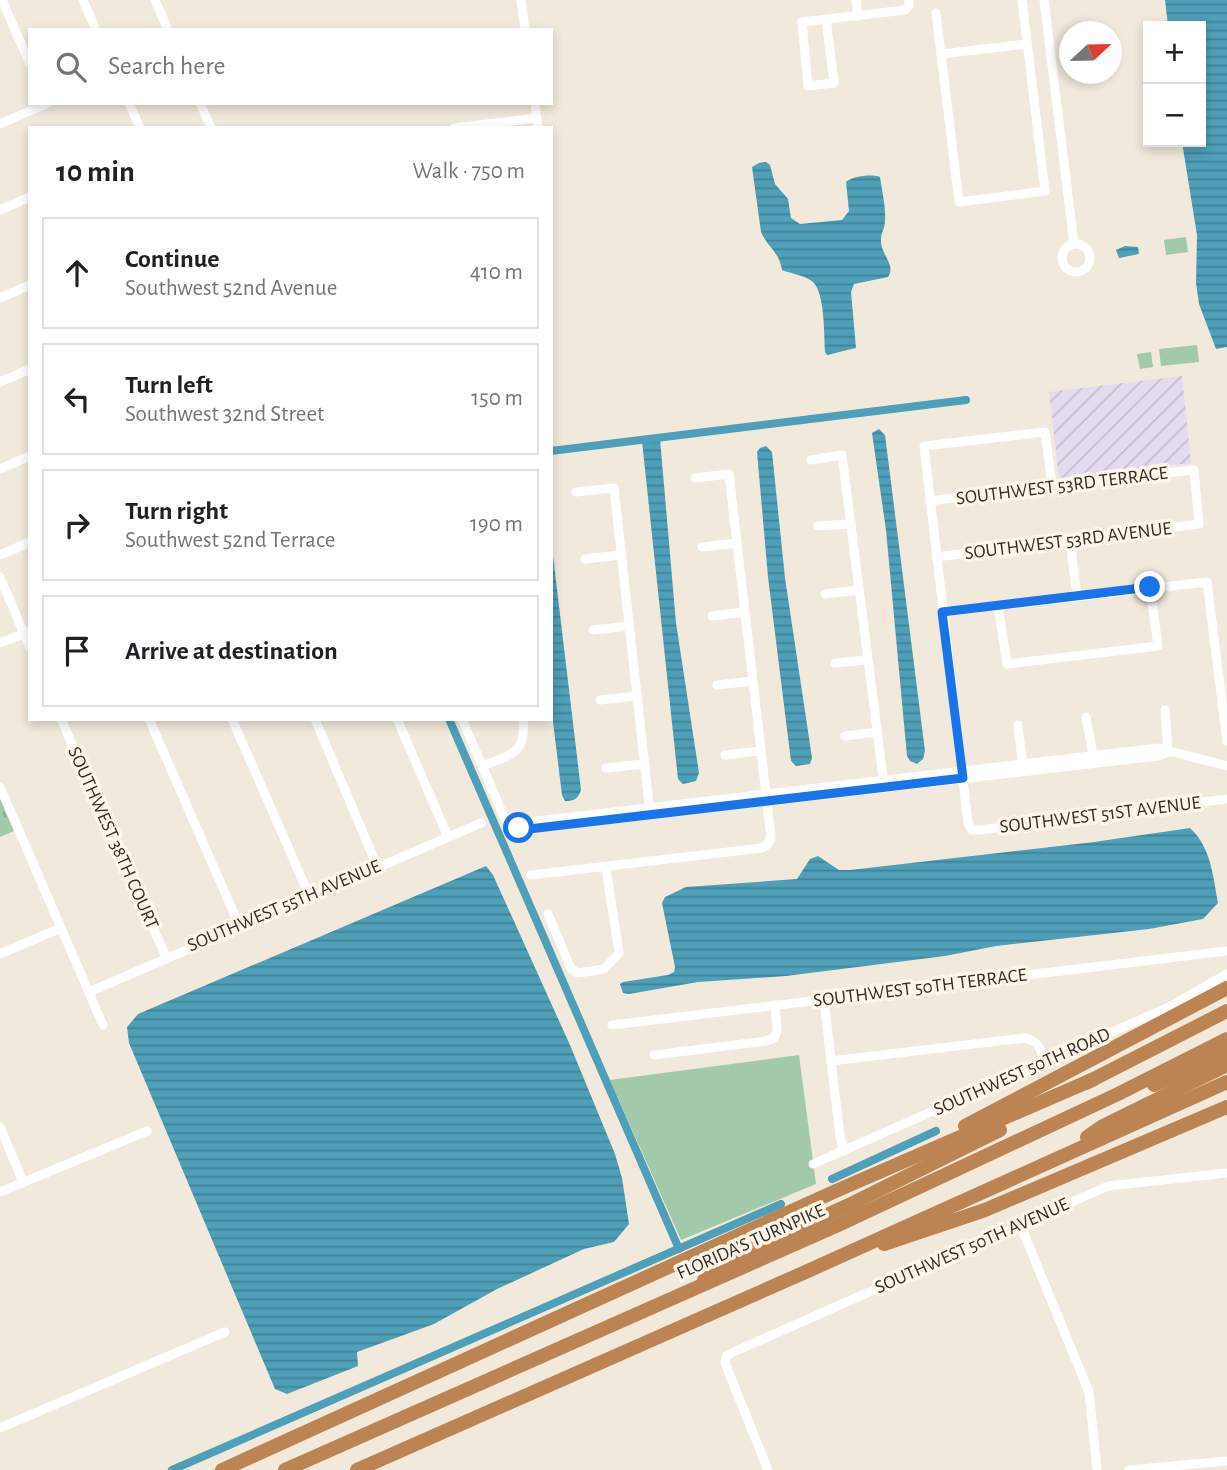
<!DOCTYPE html>
<html lang="en">
<head>
<meta charset="utf-8">
<style>
	body { margin:0; font-family:"Alegreya Sans",sans-serif; background:#f6f6f6; color:#202124 }
	.controls { position:absolute; right:21px; top:21px; display:grid; overflow:hidden; border-radius:0px; box-shadow:0 4px 10px #0003 }
	.controls button { width:63px; height:63px; display:grid; place-items:center; padding:0; border:0; border-bottom:2px solid #e0e0e0; background:#fff; color:#202124; font:35px sans-serif }
	.compass { position:absolute; left:1059px; top:21px; width:63px; height:63px; border-radius:50%; background:#fff; box-shadow:0 4px 10px #0003; rotate:68deg }
	.stop { position:absolute; width:21px; height:21px; margin:-16px; border:5px solid #1a73e8; border-radius:50%; background:#fff }
	.stop.end { background:#1a73e8; border-color:#fff; box-shadow:0 2px 7px #0008 }
	.list { margin:0; padding:0; list-style:none }
	h2 { display:flex; justify-content:space-between; align-items:center; height:91px; margin:0; padding:0 28px; font-size:30px }
	h2 small { font-size:23px; font-weight:400; color:#757577 }
	.list li { display:grid; grid-template-columns:46px 1fr auto; gap:21px; align-items:center; box-sizing:border-box; height:112px; margin:0 14px 14px; padding:0 14px; border:2px solid #e0e0e0; border-radius:0px }
	.list b { display:block; font-size:26px; white-space:nowrap }
	.list p { margin:0; font-size:23px; white-space:nowrap; color:#757577 }
	.list em { font-size:23px; font-style:normal; color:#757577 }
	.icon { flex:none; width:38px; height:38px; fill:none; stroke:currentColor; stroke-width:2; stroke-linecap:round; stroke-linejoin:round }
	.map { position:relative; flex:none; width:1227px; height:1470px; overflow:hidden }
	.search { position:absolute; background:#fff; box-shadow:0 4px 10px #0003; left:28px; top:28px; width:525px; height:77px; display:flex; align-items:center; gap:18px; box-sizing:border-box; padding:0 24px; border-radius:0px; color:#757577; font-size:26px }
	.panel { position:absolute; background:#fff; box-shadow:0 4px 10px #0003; left:28px; top:126px; width:525px; height:595px; border-radius:0px }
	.map>svg:first-child { display:block }
	.industrial { fill:url(#industrial-furrows) }
	.grass { fill:#a2c9aa }
	.park { fill:url(#park-tufts) }
	.water { fill:url(#water-rules) }
	.lines { fill:none; stroke-linecap:round; stroke-linejoin:round }
	.canal { stroke:#4f9fb8; stroke-width:8 }
	.minor { stroke:#fff; stroke-width:9 }
	.highway { stroke:#bd8453; stroke-width:14 }
	.route { stroke:#1a73e8; stroke-width:9 }
	.labels { text-anchor:middle; dominant-baseline:central; stroke-width:7; stroke-linejoin:round; paint-order:stroke }
	.street-label { font-size:19px; fill:#312e29; stroke:#fef6e8 }
</style>
</head>
<body>
<div class="map">
<svg width="1227" height="1470" viewBox="0 0 1227 1470">
	<defs>
		<pattern id="industrial-furrows" width="10" height="10" patternUnits="userSpaceOnUse" patternTransform="scale(1.75)"><rect width="10" height="10" fill="#e5dbf0"/><path d="M-1 1l2-2M0 10L10 0M9 11l2-2" fill="none" stroke="#c5bcce"/></pattern>
		<pattern id="park-tufts" width="24" height="20" patternUnits="userSpaceOnUse" patternTransform="scale(1.75)"><rect width="24" height="20" fill="#a2c9aa"/><path d="M3 7l-1-3M5 7V3M7 7l1-3M15 17l-1-3M17 17v-4M19 17l1-3" fill="none" stroke="#85a48a"/></pattern>
		<pattern id="water-rules" width="6" height="5" patternUnits="userSpaceOnUse" patternTransform="scale(1.75)"><rect width="6" height="5" fill="#4f9fb8"/><path d="M0 2.5h6" fill="none" stroke="#428296"/></pattern>
	</defs>
	<rect width="100%" height="100%" fill="#f1e9db"/>
	<!-- industrial -->
	<polygon class="industrial" points="1182,376 1191,463 1059,478 1049,392"/>
	<!-- grass -->
	<g class="grass">
		<polygon points="1186,237 1188,252 1166,255 1164,240"/>
		<polygon points="1197,345 1199,362 1161,366 1159,349"/>
		<polygon points="1151,352 1153,367 1140,369 1137,354"/>
		<polygon points="799,1055 816,1184 681,1240 610,1080"/>
	</g>
	<!-- park -->
	<polygon class="park" points="0,798 14,831 0,837"/>
	<!-- water -->
	<g class="water">
		<polygon points="1165,0 1227,0 1227,347 1216,349 1199,304 1196,283 1197,235 1182,142 1201,142 1201,26 1168,26"/>
		<path d="M766,162L770,165L775,184L788,199L791,218L800,224L842,220L849,211L846,182C853,176 871,174 880,177C882,191 886,207 885,221C885,229 880,234 881,242C882,256 896,265 888,277L854,284L851,292L856,348L827,355L825,352C824,336 825,293 813,282C805,275 792,274 782,270C779,251 768,248 761,232L752,167L759,163Z"/>
		<polygon points="1125,246 1138,247 1139,254 1119,258 1116,250"/>
		<polygon points="879,429 885,435 925,751 923,759 917,764 910,761 907,756 886,530 872,433"/>
		<polygon points="660,439 676,623 699,773 696,781 683,784 678,779 642,441"/>
		<polygon points="766,446 772,452 785,578 812,758 810,764 796,766 791,761 768,577 757,452 760,448"/>
		<path d="M551,539L581,790C578,799 574,801 565,801L562,795L551,706Z"/>
		<path d="M1190,828C1211,847 1213,876 1218,903L1203,919L1149,929L996,946L945,956L786,976L698,982L629,994L623,993L620,984L623,982L668,975L674,972L675,967L662,903L665,897L686,887L797,879L810,859L818,856L839,870H850L1094,842Z"/>
		<polygon points="486,866 493,875 570,1045 615,1154 622,1178 629,1224 614,1242 584,1249 497,1289 434,1324 357,1352 358,1366 287,1394 275,1389 129,1043 127,1027 138,1014"/>
	</g>
	<g class="lines">
		<!-- canal -->
		<g class="canal">
			<polyline points="551,451 966,400"/>
			<polyline points="449,719 679,1249"/>
			<polyline points="832,1179 936,1131"/>
			<polyline points="172,1470 781,1204"/>
		</g>
		<!-- minor -->
		<g class="minor">
			<polyline points="2,0 30,64"/>
			<polyline points="83,0 96,30"/>
			<polyline points="155,0 168,30"/>
			<polyline points="521,0 525,30"/>
			<polyline points="856,0 858,16"/>
			<polyline points="1044,0 1074,244"/>
			<polyline points="936,13 959,202 1045,191 1022,0"/>
			<polyline points="826,19 834,83 808,86 802,22 905,10 909,6 909,0"/>
			<polyline points="941,54 1027,44"/>
			<polyline points="129,103 140,128"/>
			<polyline points="200,103 211,128"/>
			<polyline points="535,103 538,128"/>
			<polyline points="0,124 48,103"/>
			<polyline points="454,128 536,118"/>
			<polyline points="0,210 30,197"/>
			<circle cx="1076" cy="258" r="14"/>
			<polyline points="0,298 30,285"/>
			<polyline points="0,382 30,369"/>
			<polyline points="811,460 842,455 884,785"/>
			<polyline points="0,469 30,456"/>
			<polyline points="1052,485 1045,432 924,446 968,823 972,830 980,830 1227,799"/>
			<polyline points="576,492 614,488 650,813"/>
			<polyline points="930,501 1052,485 1194,470 1199,524 936,557"/>
			<polyline points="818,526 851,524"/>
			<polyline points="1070,541 1077,595"/>
			<polyline points="702,547 737,543"/>
			<polyline points="0,555 30,542"/>
			<polyline points="585,559 621,555"/>
			<polyline points="0,577 30,648"/>
			<polyline points="825,594 859,590"/>
			<polyline points="998,606 1007,664 1158,646 1150,588"/>
			<polyline points="942,612 1207,582 1227,741"/>
			<polyline points="712,616 744,612"/>
			<polyline points="593,630 629,626"/>
			<polyline points="0,643 30,631"/>
			<polyline points="835,663 868,660"/>
			<polyline points="717,685 752,681"/>
			<polyline points="600,700 637,696"/>
			<polyline points="1165,710 1168,752"/>
			<polyline points="1086,717 1094,760"/>
			<polyline points="61,719 166,957"/>
			<polyline points="149,719 239,925"/>
			<polyline points="232,719 309,895"/>
			<polyline points="315,719 377,866"/>
			<polyline points="397,719 448,837"/>
			<polyline points="462,719 505,819 512,826"/>
			<polyline points="1018,725 1023,768"/>
			<polyline points="845,736 877,732"/>
			<polyline points="725,755 760,751"/>
			<path d="M482,766C510,755 527,754 523,719"/>
			<polyline points="606,768 645,764"/>
			<polyline points="0,787 103,1025"/>
			<polyline points="512,826 529,822 1158,748 1227,766"/>
			<polyline points="517,828 529,829 1158,756 1168,752"/>
			<polyline points="531,875 762,848 768,844 771,837 729,474 695,478"/>
			<polyline points="548,914 571,969 578,973 604,969 619,953 606,868"/>
			<polyline points="0,954 61,928"/>
			<polyline points="89,992 481,823"/>
			<polyline points="824,1000 840,1137 844,1151"/>
			<polyline points="612,1025 1227,951"/>
			<polyline points="654,1055 766,1041 774,1038 777,1031 775,1005"/>
			<path d="M831,1061L1025,1038C1039,1041 1041,1050 1045,1062"/>
			<polyline points="0,1127 23,1182"/>
			<polyline points="813,1164 1171,1006 1227,974"/>
			<polyline points="0,1192 147,1131"/>
			<polyline points="1020,1224 1089,1392 1097,1470"/>
			<polyline points="0,1428 225,1332"/>
			<polyline points="768,1470 725,1363 727,1355 1108,1186 1227,1173"/>
			<polyline points="1129,1470 1227,1461"/>
		</g>
		<!-- highway -->
		<g class="highway">
			<polyline points="1086,1083 1227,1011"/>
			<polyline points="1154,1085 1227,1053"/>
			<polyline points="965,1126 1227,988"/>
			<polyline points="1087,1137 1103,1126 1227,1065"/>
			<polyline points="884,1244 985,1210 1227,1107"/>
			<polyline points="704,1280 723,1263 855,1202 1000,1130"/>
			<polyline points="222,1470 838,1190 1094,1079"/>
			<polyline points="285,1470 838,1225 1118,1094 1227,1039"/>
			<polyline points="357,1470 810,1270 1227,1082"/>
		</g>
	</g>
	<g class="lines">
		<!-- route -->
		<polyline class="route" points="519,828 529,829 963,778 942,612 1150,587"/>
	</g>
	<g class="labels">
		<!-- street labels -->
		<g class="street-label">
			<text transform="translate(1062 486) rotate(-7)">SOUTHWEST 53RD TERRACE</text>
			<text transform="translate(1068 541) rotate(-7)">SOUTHWEST 53RD AVENUE</text>
			<text transform="translate(1100 815) rotate(-7)">SOUTHWEST 51ST AVENUE</text>
			<text transform="translate(113 838) rotate(66)">SOUTHWEST 38TH COURT</text>
			<text transform="translate(284 906) rotate(-23)">SOUTHWEST 55TH AVENUE</text>
			<text transform="translate(920 988) rotate(-7)">SOUTHWEST 50TH TERRACE</text>
			<text transform="translate(1022 1072) rotate(-24)">SOUTHWEST 50TH ROAD</text>
			<text transform="translate(751 1242) rotate(-24)">FLORIDA'S TURNPIKE</text>
			<text transform="translate(972 1246) rotate(-24)">SOUTHWEST 50TH AVENUE</text>
		</g>
	</g>
</svg>
<div class="controls">
<button>+</button>
<button>−</button>
</div>
<svg class="compass" viewBox="-18 -18 36 36"><path d="M0-13l5 13h-10z" fill="#e53935"/><path d="M0 13l5-13h-10z" fill="#757577"/></svg>
<div class="stop" style="left:519px;top:828px"></div>
<div class="stop end" style="left:1150px;top:587px"></div>
<div class="search"><svg class="icon" aria-label="search" viewBox="0 0 24 24"><circle cx="10" cy="10" r="6"/><path d="M15 15l6 6"/></svg>Search here</div>
<section class="panel">
<h2>10 min<small>Walk · 750 m</small></h2>
<ul class="list">
<li><svg class="icon" aria-label="ahead" viewBox="0 0 24 24"><path d="M12 20V5M6 11l6-6 6 6"/></svg><div><b>Continue</b><p>Southwest 52nd Avenue</p></div><em>410 m</em></li>
<li><svg class="icon" aria-label="left" viewBox="0 0 24 24"><path d="M17 20v-9H6M10 6l-5 5 5 5"/></svg><div><b>Turn left</b><p>Southwest 32nd Street</p></div><em>150 m</em></li>
<li><svg class="icon" aria-label="right" viewBox="0 0 24 24"><path d="M7 20v-9h11M14 6l5 5-5 5"/></svg><div><b>Turn right</b><p>Southwest 52nd Terrace</p></div><em>190 m</em></li>
<li><svg class="icon" aria-label="arrive" viewBox="0 0 24 24"><path d="M6 21V4h12l-3 4 3 4H6"/></svg><div><b>Arrive at destination</b></div></li>
</ul>
</section>
</div>
</body>
</html>
